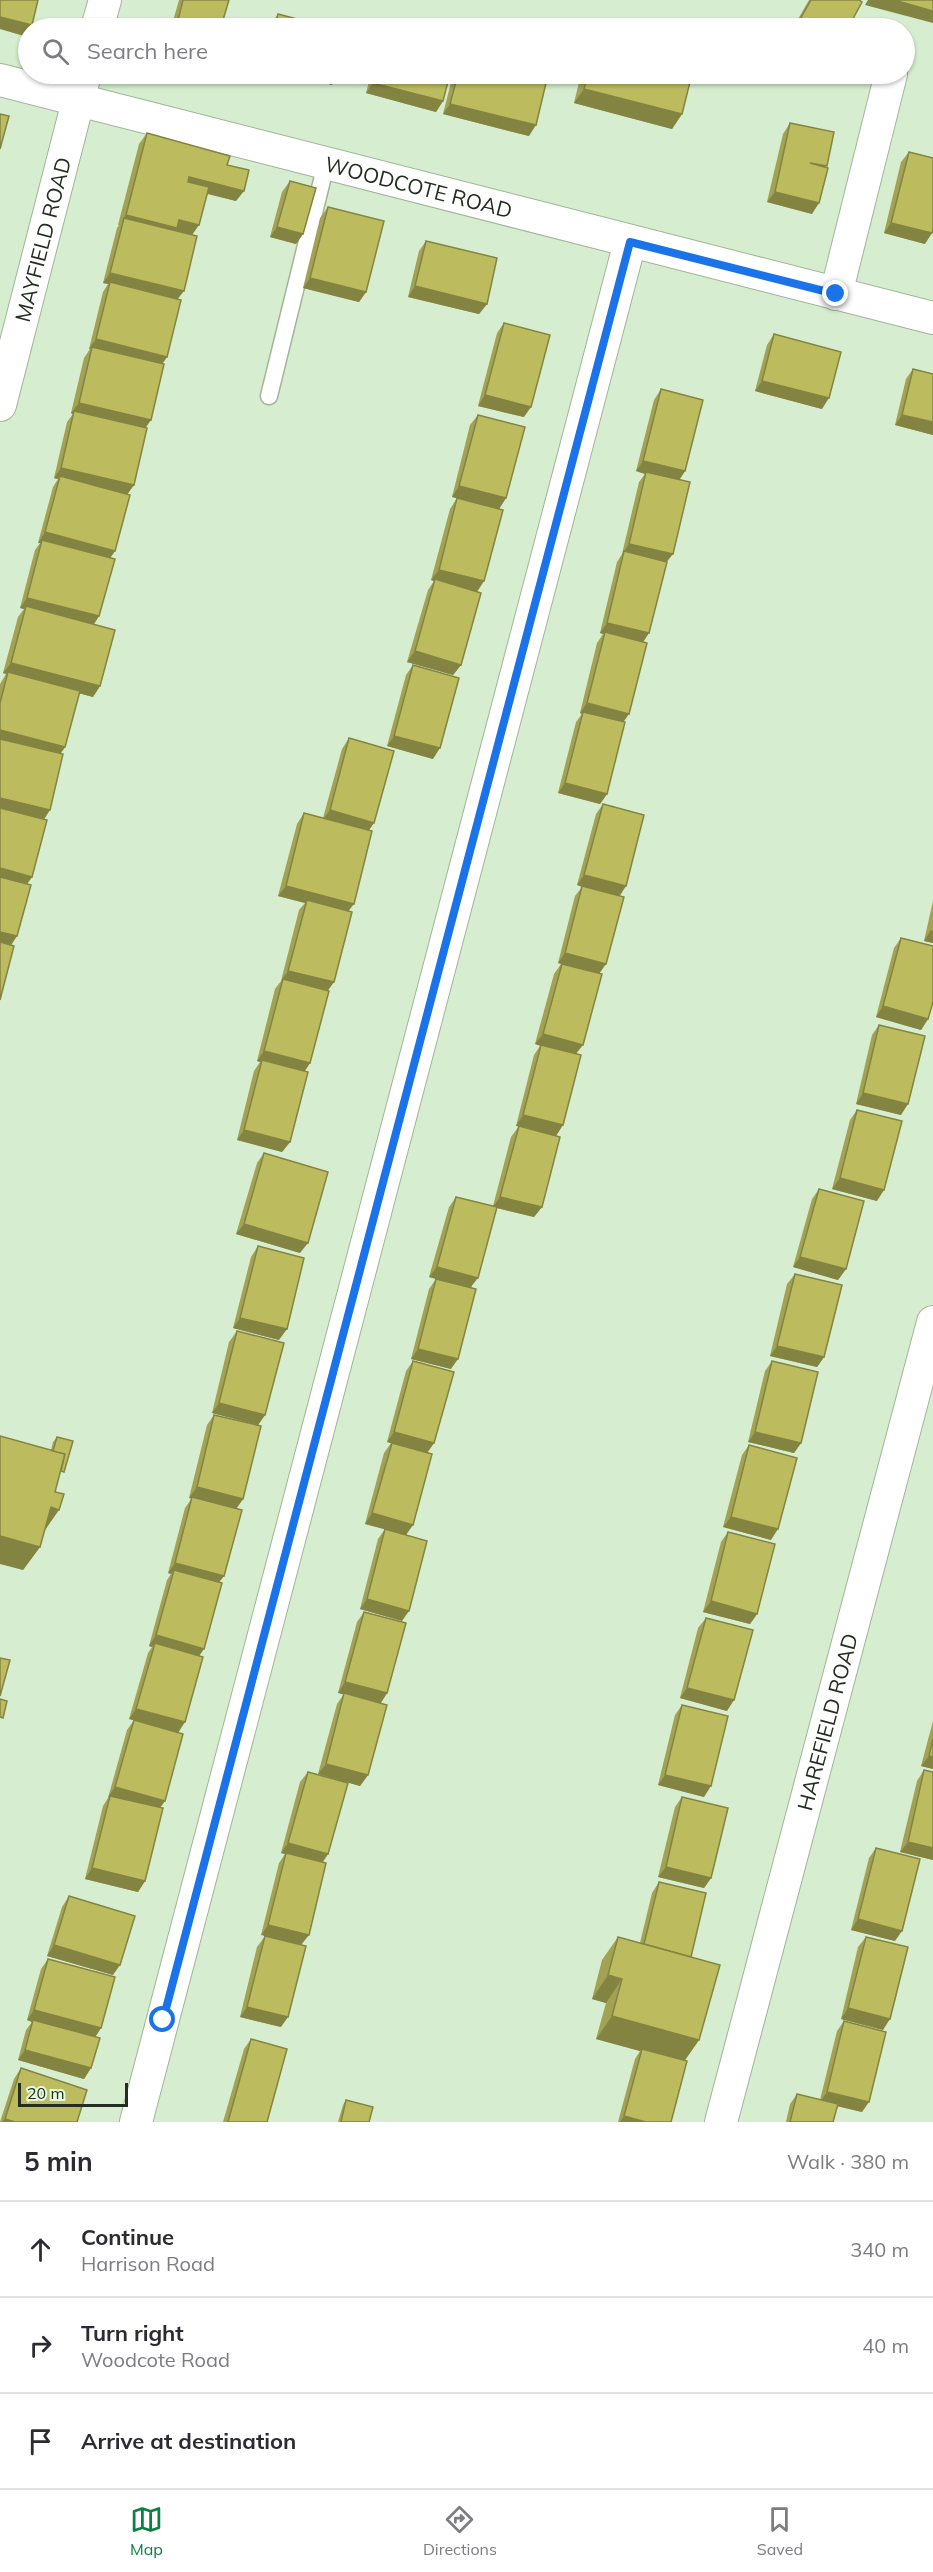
<!DOCTYPE html>
<html lang="en">
<head>
<meta charset="utf-8">
<style>
	body { margin:0; font-family:Mulish,sans-serif; background:#f7f7f7; color:#2b2b33 }
	.scale { position:absolute; left:18px; bottom:15px; width:110px; box-sizing:border-box; padding-left:6px; border:3px solid #242d21; border-top:0; font-size:16px; line-height:21px; white-space:nowrap; color:#242d21; -webkit-text-stroke:4px #e3fbdc; paint-order:stroke }
	.stop { position:absolute; width:18px; height:18px; margin:-14px; border:4px solid #1a73e8; border-radius:50%; background:#fff }
	.stop.end { background:#1a73e8; border-color:#fff; box-shadow:0 2px 6px #0008 }
	.list { margin:0; padding:0; list-style:none }
	h2 { display:flex; justify-content:space-between; align-items:center; height:78px; margin:0; padding:0 24px; font-size:26px }
	h2 small { font-size:20px; font-weight:400; color:#7c7c81 }
	.list li { display:grid; grid-template-columns:39px 1fr auto; gap:18px; align-items:center; box-sizing:border-box; height:96px; padding:0 24px; border-top:2px solid #e1e1e2 }
	.list b { display:block; font-size:22px; white-space:nowrap }
	.list p { margin:0; font-size:20px; white-space:nowrap; color:#7c7c81 }
	.list em { font-size:20px; font-style:normal; color:#7c7c81 }
	.icon { flex:none; width:33px; height:33px; fill:none; stroke:currentColor; stroke-width:2; stroke-linecap:round; stroke-linejoin:round }
	.map { position:relative; flex:none; width:933px; height:2122px; overflow:hidden }
	.search { position:absolute; background:#fff; box-shadow:0 2px 4px #0004; left:18px; right:18px; top:18px; height:66px; display:flex; align-items:center; gap:15px; box-sizing:border-box; padding:0 21px; border-radius:33px; color:#7c7c81; font-size:22px }
	.sheet { height:366px; background:#fff }
	nav { display:flex; justify-content:space-around; align-items:center; box-sizing:border-box; height:84px; border-top:2px solid #e1e1e2; background:#fff; font-size:16px; color:#7c7c81 }
	nav a { display:grid; justify-items:center; gap:3px }
	nav .on { color:#0b8043 }
	.map>svg:first-child { display:block }
	.lines { fill:none; stroke-linecap:round; stroke-linejoin:round }
	.service-casing { stroke:#9fb598; stroke-width:19 }
	.minor-casing { stroke:#9fb598; stroke-width:34 }
	.service { stroke:#fff; stroke-width:16 }
	.minor { stroke:#fff; stroke-width:32 }
	.wall { fill:#a2a252 }
	.shaded-wall { fill:#848442 }
	.building { fill:#bcbc5f; stroke:#848442; stroke-width:1.5 }
	.route { stroke:#1a73e8; stroke-width:8 }
	.labels { text-anchor:middle; dominant-baseline:central; stroke-width:4.5; stroke-linejoin:round; paint-order:stroke }
	.street-label { font-size:21px; fill:#242d21; stroke:#e3fbdc }
</style>
</head>
<body>
<div class="map">
<svg width="933" height="2122" viewBox="0 0 933 2122">
	<rect width="100%" height="100%" fill="#d6edcf"/>
	<g class="lines">
		<defs>
			<polyline id="service" points="269,396 326,164"/>
			<g id="minor">
				<polyline points="97,28 105,0"/>
				<path id="s1" d="M0,80L933,318"/>
				<polyline points="836,294 891,74"/>
				<path id="s2" d="M0,405L85,74"/>
				<polyline points="136,2122 630,242"/>
				<path id="s3" d="M721,2122L933,1322"/>
			</g>
		</defs>
		<!-- service casing -->
		<use href="#service" class="service-casing"/>
		<!-- minor casing -->
		<use href="#minor" class="minor-casing"/>
		<!-- service -->
		<use href="#service" class="service"/>
		<!-- minor -->
		<use href="#minor" class="minor"/>
	</g>
	<!-- wall -->
	<g class="wall">
		<polygon points="179,0 229,0 223,20 244,28 171,28"/>
		<polygon points="809,0 859,0 848,28 793,28"/>
		<polygon points="278,14 331,28 270,28 271,25"/>
		<polygon points="371,74 450,74 443,101 436,112 366,93"/>
		<polygon points="453,74 506,74 529,136 443,114"/>
		<polygon points="581,74 692,74 682,114 672,129 574,103"/>
		<polygon points="790,123 826,167 812,214 767,202 783,134"/>
		<polygon points="147,133 227,165 236,201 207,194 192,235 178,299 167,357 162,364 146,428 134,485 127,494 115,551 110,558 99,616 94,624 100,686 93,697 79,693 65,747 61,753 44,819 32,877 27,884 11,945 0,1000 0,684 6,674 3,673 18,617 24,609 20,608 35,550 40,543 38,543 53,487 58,479 54,478 67,422 73,414 71,413 84,358 90,349 89,349 103,292 108,284 103,283 117,228 119,225 118,225 139,144"/>
		<polygon points="909,152 925,244 884,233 901,162"/>
		<polygon points="290,181 303,234 296,244 270,237 282,192"/>
		<polygon points="328,207 366,292 359,302 303,288 320,218"/>
		<polygon points="426,241 487,304 479,314 408,297 419,251"/>
		<polygon points="504,323 524,417 478,406 497,333"/>
		<polygon points="774,334 822,409 755,391 767,345"/>
		<polygon points="913,369 933,374 933,435 895,425 906,379"/>
		<polygon points="661,389 685,471 679,480 667,562 643,642 623,722 607,794 600,804 558,793 576,722 582,714 580,713 597,643 603,634 600,633 617,562 622,554 639,482 645,474 636,471 654,400"/>
		<polygon points="478,415 506,498 499,509 452,497 470,425"/>
		<polygon points="457,498 477,592 461,665 453,675 407,662 428,590 434,581 431,580 450,509"/>
		<polygon points="413,665 433,759 387,746 406,675"/>
		<polygon points="349,738 369,830 349,911 334,982 328,990 310,1063 304,1071 290,1142 282,1152 237,1140 254,1071 260,1062 257,1061 275,989 281,981 299,910 305,903 278,896 297,824 304,813 323,818 342,749"/>
		<polygon points="603,804 620,896 599,974 576,1054 556,1136 542,1207 534,1217 497,1208 471,1288 451,1369 411,1359 429,1289 436,1279 429,1277 449,1207 456,1197 493,1206 511,1137 519,1126 516,1126 534,1055 540,1046 535,1044 554,974 561,964 558,963 575,896 582,887 577,885 596,814"/>
		<polygon points="933,901 933,943 924,941"/>
		<polygon points="901,938 928,1019 921,1030 876,1017 894,948"/>
		<polygon points="879,1025 901,1115 856,1104 872,1035"/>
		<polygon points="857,1110 877,1201 832,1189 850,1120"/>
		<polygon points="264,1153 300,1253 236,1234 257,1163"/>
		<polygon points="819,1189 846,1269 838,1280 793,1267 812,1199"/>
		<polygon points="258,1246 279,1340 233,1328 251,1257"/>
		<polygon points="795,1274 824,1357 817,1367 770,1356 787,1284"/>
		<polygon points="237,1331 265,1415 258,1425 212,1413 229,1342"/>
		<polygon points="413,1361 434,1443 427,1453 406,1535 402,1621 360,1609 378,1539 385,1529 365,1524 384,1453 391,1443 387,1442 406,1371"/>
		<polygon points="772,1361 801,1443 794,1453 748,1442 765,1371"/>
		<polygon points="214,1415 243,1499 236,1509 224,1576 219,1582 178,1732 165,1801 160,1808 145,1881 138,1892 85,1879 103,1806 108,1798 127,1730 134,1720 129,1719 148,1653 152,1647 149,1646 167,1580 171,1574 168,1573 185,1508 192,1498 189,1498 207,1425"/>
		<polygon points="57,1437 60,1477 59,1477 40,1547 23,1570 51,1450 53,1442"/>
		<polygon points="749,1445 771,1540 723,1527 742,1455"/>
		<polygon points="728,1532 757,1614 750,1624 703,1612 721,1542"/>
		<polygon points="364,1612 387,1693 381,1703 368,1775 360,1786 318,1774 337,1704 344,1694 338,1693 357,1622"/>
		<polygon points="706,1618 727,1711 680,1698 698,1628"/>
		<polygon points="682,1705 704,1797 658,1785 675,1715"/>
		<polygon points="933,1721 933,1769 921,1766"/>
		<polygon points="924,1770 933,1772 933,1860 900,1852 917,1781"/>
		<polygon points="308,1772 328,1854 323,1862 261,1935 279,1863 285,1854 281,1853 300,1782"/>
		<polygon points="682,1797 711,1878 704,1888 658,1877 675,1807"/>
		<polygon points="876,1848 895,1941 851,1930 869,1858"/>
		<polygon points="659,1882 691,1957 699,2040 685,2060 671,2122 618,2122 635,2059 640,2051 596,2039 606,2003 592,1999 602,1960 618,1937 640,1943 652,1893"/>
		<polygon points="69,1896 113,1975 47,1956 62,1907"/>
		<polygon points="265,1936 281,2027 240,2017 257,1947"/>
		<polygon points="866,1937 883,2030 841,2019 858,1947"/>
		<polygon points="48,1959 101,2028 95,2037 91,2068 84,2079 18,2060 26,2030 32,2022 27,2020 41,1969"/>
		<polygon points="844,2021 862,2112 837,2106 833,2122 786,2122 790,2104 797,2094 820,2100 837,2031"/>
		<polygon points="251,2039 267,2122 223,2122 244,2049"/>
		<polygon points="21,2068 77,2122 0,2122 14,2079"/>
		<polygon points="346,2100 369,2122 338,2122 343,2105"/>
	</g>
	<!-- shaded-wall -->
	<g class="shaded-wall">
		<polygon points="868,0 894,0 933,11 933,23 865,5"/>
		<polygon points="0,17 32,25 24,36 0,29"/>
		<polygon points="289,74 339,74 332,85"/>
		<polygon points="373,83 443,101 436,112 366,93"/>
		<polygon points="584,89 682,114 672,129 574,103"/>
		<polygon points="450,104 536,125 529,136 443,114"/>
		<polygon points="189,177 244,191 236,201 182,187"/>
		<polygon points="775,192 819,203 812,214 767,202"/>
		<polygon points="126,215 179,220 199,225 192,235 124,218 118,225"/>
		<polygon points="891,223 932,233 925,244 884,233"/>
		<polygon points="277,227 303,234 296,244 270,237"/>
		<polygon points="110,273 184,291 176,301 110,282 108,284 103,283"/>
		<polygon points="310,278 366,292 359,302 303,288"/>
		<polygon points="415,286 487,304 479,314 408,297"/>
		<polygon points="96,339 167,357 160,367 92,347 90,349 89,349"/>
		<polygon points="762,381 829,398 822,409 755,391"/>
		<polygon points="485,395 531,407 524,417 478,406"/>
		<polygon points="79,403 151,420 144,430 74,411 73,414 71,413"/>
		<polygon points="902,415 933,422 933,435 895,425"/>
		<polygon points="643,461 685,471 678,482 646,472 645,474 636,471"/>
		<polygon points="61,468 134,485 126,496 60,476 58,479 54,478"/>
		<polygon points="459,486 506,498 499,509 452,497"/>
		<polygon points="45,532 115,551 108,561 42,540 40,543 38,543"/>
		<polygon points="629,544 673,554 665,564 624,551 622,554"/>
		<polygon points="439,570 484,581 477,592 431,580"/>
		<polygon points="27,598 99,616 92,627 26,606 24,609 20,608"/>
		<polygon points="607,623 649,633 642,644 605,632 603,634 600,633"/>
		<polygon points="415,651 461,665 453,675 407,662"/>
		<polygon points="11,663 100,686 93,697 7,674 8,672 6,674 3,673"/>
		<polygon points="587,703 629,714 622,724 583,712 582,714 580,713"/>
		<polygon points="0,730 65,747 58,757 0,742"/>
		<polygon points="394,736 440,748 433,759 387,746"/>
		<polygon points="565,783 607,794 600,804 558,793"/>
		<polygon points="0,798 50,810 43,821 0,810"/>
		<polygon points="330,810 374,823 367,833 322,821"/>
		<polygon points="0,868 32,877 25,887 0,881"/>
		<polygon points="584,875 626,886 619,897 577,885"/>
		<polygon points="286,886 354,904 346,914 307,900 305,903 278,896"/>
		<polygon points="931,930 933,931 933,943 924,941"/>
		<polygon points="0,932 17,936 10,947 0,944"/>
		<polygon points="565,953 606,964 599,974 558,963"/>
		<polygon points="288,971 334,982 326,993 283,979 281,981"/>
		<polygon points="883,1006 928,1019 921,1030 876,1017"/>
		<polygon points="543,1034 583,1045 575,1055 535,1044"/>
		<polygon points="264,1051 310,1063 303,1074 262,1060 260,1062 257,1061"/>
		<polygon points="863,1093 908,1104 901,1115 856,1104"/>
		<polygon points="523,1115 563,1125 556,1136 516,1126"/>
		<polygon points="244,1130 290,1142 282,1152 237,1140"/>
		<polygon points="840,1178 884,1190 877,1201 832,1189"/>
		<polygon points="500,1197 542,1207 534,1217 493,1207"/>
		<polygon points="244,1224 308,1243 300,1253 236,1234"/>
		<polygon points="800,1257 846,1269 838,1280 793,1267"/>
		<polygon points="437,1267 478,1278 470,1288 429,1277"/>
		<polygon points="240,1318 287,1329 279,1340 233,1328"/>
		<polygon points="777,1346 824,1357 817,1367 770,1356"/>
		<polygon points="418,1349 458,1359 451,1369 411,1359"/>
		<polygon points="219,1403 265,1415 258,1425 212,1413"/>
		<polygon points="394,1432 434,1443 427,1453 387,1442"/>
		<polygon points="755,1432 801,1443 794,1453 748,1442"/>
		<polygon points="197,1487 243,1499 236,1509 189,1498"/>
		<polygon points="51,1507 59,1510 43,1533"/>
		<polygon points="372,1513 413,1525 406,1535 365,1524"/>
		<polygon points="731,1517 778,1529 771,1540 723,1527"/>
		<polygon points="0,1536 40,1547 23,1570 0,1564"/>
		<polygon points="175,1563 224,1576 216,1586 174,1570 171,1574 168,1573"/>
		<polygon points="367,1599 409,1611 402,1621 360,1609"/>
		<polygon points="711,1601 757,1614 750,1624 703,1612"/>
		<polygon points="156,1635 204,1649 197,1659 155,1643 152,1647 149,1646"/>
		<polygon points="345,1682 387,1693 380,1704 338,1693"/>
		<polygon points="687,1688 734,1700 727,1711 680,1698"/>
		<polygon points="136,1709 185,1722 178,1733 129,1719"/>
		<polygon points="929,1756 933,1757 933,1769 921,1766"/>
		<polygon points="326,1764 368,1775 360,1786 318,1774"/>
		<polygon points="665,1775 711,1786 704,1797 658,1785"/>
		<polygon points="115,1787 165,1801 157,1811 110,1796 108,1797"/>
		<polygon points="908,1842 933,1848 933,1860 900,1852"/>
		<polygon points="288,1843 328,1854 321,1864 281,1853"/>
		<polygon points="666,1867 711,1878 704,1888 658,1877"/>
		<polygon points="92,1868 145,1881 138,1892 85,1879"/>
		<polygon points="858,1919 902,1931 895,1941 851,1930"/>
		<polygon points="268,1925 309,1935 301,1945 261,1935"/>
		<polygon points="54,1945 120,1965 113,1975 47,1956"/>
		<polygon points="608,1975 622,1979 606,2003 592,1999"/>
		<polygon points="247,2007 288,2017 281,2027 240,2017"/>
		<polygon points="848,2008 890,2019 883,2030 841,2019"/>
		<polygon points="34,2010 101,2028 94,2039 33,2020 32,2022 27,2020"/>
		<polygon points="612,2016 699,2040 683,2063 642,2049 640,2051 596,2039"/>
		<polygon points="25,2050 91,2068 84,2079 18,2060"/>
		<polygon points="827,2092 869,2102 862,2112 820,2102"/>
		<polygon points="624,2116 646,2122 620,2122"/>
		<polygon points="5,2119 15,2122 2,2122"/>
	</g>
	<!-- building -->
	<g class="building">
		<polygon points="0,0 38,0 32,25 0,17"/>
		<polygon points="183,0 229,0 223,20 245,26 244,28 176,28"/>
		<polygon points="811,0 859,0 862,2 848,28 795,28"/>
		<polygon points="894,0 933,0 933,11"/>
		<polygon points="278,14 331,28 274,28"/>
		<polygon points="376,74 450,74 443,101 373,83"/>
		<polygon points="458,74 506,74 546,83 536,125 450,104"/>
		<polygon points="588,74 692,74 682,114 584,89"/>
		<polygon points="0,114 9,116 0,149"/>
		<polygon points="790,123 834,132 827,166 810,163 828,168 819,203 775,192"/>
		<polygon points="147,133 230,156 227,165 249,170 244,191 189,177 188,182 209,187 199,225 179,220 177,228 126,215"/>
		<polygon points="909,152 933,158 933,229 932,233 891,223"/>
		<polygon points="290,181 316,188 303,234 277,227"/>
		<polygon points="328,207 384,221 366,292 310,278"/>
		<polygon points="124,218 197,236 184,291 110,273"/>
		<polygon points="426,241 497,258 487,304 415,286"/>
		<polygon points="110,282 181,300 167,357 96,339"/>
		<polygon points="504,323 550,335 531,407 485,395"/>
		<polygon points="774,334 841,352 829,398 762,381"/>
		<polygon points="92,347 164,364 151,420 79,403"/>
		<polygon points="913,369 933,374 933,422 902,415"/>
		<polygon points="661,389 703,400 685,471 643,461"/>
		<polygon points="74,411 147,428 134,485 61,468"/>
		<polygon points="478,415 525,427 506,498 459,486"/>
		<polygon points="646,472 690,482 673,554 629,544"/>
		<polygon points="60,476 130,495 115,551 45,532"/>
		<polygon points="457,498 503,510 484,581 439,570"/>
		<polygon points="42,540 115,559 99,616 27,598"/>
		<polygon points="624,551 667,562 649,633 607,623"/>
		<polygon points="435,579 481,593 461,665 415,651"/>
		<polygon points="26,606 115,630 100,686 11,663"/>
		<polygon points="605,632 647,643 629,714 587,703"/>
		<polygon points="413,665 459,678 440,748 394,736"/>
		<polygon points="8,672 80,691 65,747 0,730 0,703"/>
		<polygon points="583,712 625,722 607,794 565,783"/>
		<polygon points="349,738 394,751 374,823 330,810"/>
		<polygon points="0,739 63,754 50,810 0,798"/>
		<polygon points="603,804 644,815 626,886 584,875"/>
		<polygon points="0,808 47,820 32,877 0,868"/>
		<polygon points="304,813 372,831 354,904 286,886"/>
		<polygon points="0,877 31,885 17,936 0,932"/>
		<polygon points="582,886 624,897 606,964 565,953"/>
		<polygon points="307,900 352,912 334,982 288,971"/>
		<polygon points="901,938 933,946 933,1002 928,1019 883,1006"/>
		<polygon points="0,942 14,946 0,1000"/>
		<polygon points="562,964 602,974 583,1045 543,1034"/>
		<polygon points="283,979 329,991 310,1063 264,1051"/>
		<polygon points="879,1025 925,1036 908,1104 863,1093"/>
		<polygon points="541,1045 581,1055 563,1125 523,1115"/>
		<polygon points="262,1060 308,1072 290,1142 244,1130"/>
		<polygon points="857,1110 902,1121 884,1190 840,1178"/>
		<polygon points="519,1126 560,1137 542,1207 500,1197"/>
		<polygon points="264,1153 328,1172 308,1243 244,1224"/>
		<polygon points="819,1189 864,1201 846,1269 800,1257"/>
		<polygon points="456,1197 497,1207 478,1278 437,1267"/>
		<polygon points="258,1246 304,1258 287,1329 240,1318"/>
		<polygon points="795,1274 842,1285 824,1357 777,1346"/>
		<polygon points="436,1279 476,1289 458,1359 418,1349"/>
		<polygon points="237,1331 284,1343 265,1415 219,1403"/>
		<polygon points="413,1361 454,1372 434,1443 394,1432"/>
		<polygon points="772,1361 818,1372 801,1443 755,1432"/>
		<polygon points="214,1415 261,1426 243,1499 197,1487"/>
		<polygon points="0,1436 65,1454 55,1492 64,1494 59,1510 51,1507 40,1547 0,1536"/>
		<polygon points="57,1437 73,1441 64,1472 61,1471 65,1454 53,1451"/>
		<polygon points="392,1443 432,1454 413,1525 372,1513"/>
		<polygon points="749,1445 797,1458 778,1529 731,1517"/>
		<polygon points="192,1497 242,1510 224,1576 175,1563"/>
		<polygon points="385,1529 427,1541 409,1611 367,1599"/>
		<polygon points="728,1532 775,1544 757,1614 711,1601"/>
		<polygon points="174,1570 222,1583 204,1649 156,1635"/>
		<polygon points="364,1612 406,1623 387,1693 345,1682"/>
		<polygon points="706,1618 753,1630 734,1700 687,1688"/>
		<polygon points="155,1643 203,1657 185,1722 136,1709"/>
		<polygon points="0,1658 10,1660 0,1696"/>
		<polygon points="344,1693 387,1705 368,1775 326,1764"/>
		<polygon points="0,1699 7,1701 3,1718 0,1717"/>
		<polygon points="682,1705 728,1716 711,1786 665,1775"/>
		<polygon points="134,1720 183,1734 165,1801 115,1787"/>
		<polygon points="933,1739 933,1757 929,1756"/>
		<polygon points="924,1770 933,1772 933,1848 908,1842"/>
		<polygon points="308,1772 348,1783 328,1854 288,1843"/>
		<polygon points="110,1796 163,1808 145,1881 92,1868"/>
		<polygon points="682,1797 728,1808 711,1878 666,1867"/>
		<polygon points="876,1848 920,1859 902,1931 858,1919"/>
		<polygon points="286,1853 326,1863 309,1935 268,1925"/>
		<polygon points="659,1882 706,1893 691,1957 644,1944"/>
		<polygon points="69,1896 135,1916 120,1965 54,1945"/>
		<polygon points="265,1936 306,1946 288,2017 247,2007"/>
		<polygon points="618,1937 720,1965 699,2040 612,2016 622,1979 608,1975"/>
		<polygon points="866,1937 908,1947 890,2019 848,2008"/>
		<polygon points="48,1959 115,1977 101,2028 34,2010"/>
		<polygon points="33,2020 100,2038 91,2068 25,2050"/>
		<polygon points="844,2021 886,2032 869,2102 827,2092"/>
		<polygon points="251,2039 287,2049 267,2122 228,2122"/>
		<polygon points="642,2049 687,2061 671,2122 646,2122 624,2116"/>
		<polygon points="21,2068 87,2090 77,2122 15,2122 5,2119"/>
		<polygon points="797,2094 838,2104 833,2122 790,2122"/>
		<polygon points="346,2100 373,2107 369,2122 341,2122"/>
	</g>
	<g class="lines">
		<!-- route -->
		<polyline class="route" points="163,2020 630,242 836,294"/>
	</g>
	<g class="labels">
		<!-- street labels -->
		<g class="street-label">
			<text stroke="none"><textPath href="#s1" startOffset="432">WOODCOTE ROAD</textPath></text>
			<text stroke="none"><textPath href="#s2" startOffset="171">MAYFIELD ROAD</textPath></text>
			<text stroke="none"><textPath href="#s3" startOffset="414">HAREFIELD ROAD</textPath></text>
		</g>
	</g>
</svg>
<div class="scale">20 m</div>
<div class="stop" style="left:163px;top:2020px"></div>
<div class="stop end" style="left:836px;top:294px"></div>
<div class="search"><svg class="icon" aria-label="search" viewBox="0 0 24 24"><circle cx="10" cy="10" r="6"/><path d="M15 15l6 6"/></svg>Search here</div>
</div>
<section class="sheet">
<h2>5 min<small>Walk · 380 m</small></h2>
<ul class="list">
<li><svg class="icon" aria-label="ahead" viewBox="0 0 24 24"><path d="M12 20V5M6 11l6-6 6 6"/></svg><div><b>Continue</b><p>Harrison Road</p></div><em>340 m</em></li>
<li><svg class="icon" aria-label="right" viewBox="0 0 24 24"><path d="M7 20v-9h11M14 6l5 5-5 5"/></svg><div><b>Turn right</b><p>Woodcote Road</p></div><em>40 m</em></li>
<li><svg class="icon" aria-label="arrive" viewBox="0 0 24 24"><path d="M6 21V4h12l-3 4 3 4H6"/></svg><div><b>Arrive at destination</b></div></li>
</ul>
</section>
<nav>
<a class="on"><svg class="icon" aria-label="map" viewBox="0 0 24 24"><path d="M3 6l6-2 6 2 6-2v14l-6 2-6-2-6 2zM9 4v14M15 6v14"/></svg>Map</a>
<a><svg class="icon" aria-label="directions" viewBox="0 0 24 24"><path d="M12 3l9 9-9 9-9-9zM9 14v-3h6M13 9l2 2-2 2"/></svg>Directions</a>
<a><svg class="icon" aria-label="saved" viewBox="0 0 24 24"><path d="M7 4h10v16l-5-4-5 4z"/></svg>Saved</a>
</nav>
</body>
</html>
